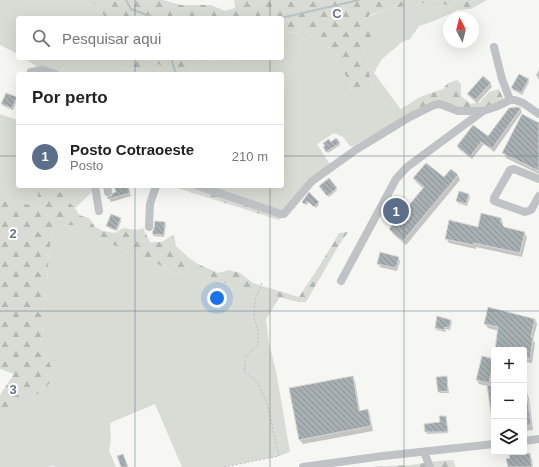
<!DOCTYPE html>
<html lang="pt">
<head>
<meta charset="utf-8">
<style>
	body { margin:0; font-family:Arial,sans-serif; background:#f6f6f6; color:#222 }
	.controls { position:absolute; right:12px; bottom:12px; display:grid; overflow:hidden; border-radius:4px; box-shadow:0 4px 16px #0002 }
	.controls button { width:36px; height:36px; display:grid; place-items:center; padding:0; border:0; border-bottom:1px solid #e0e0e0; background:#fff; color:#222; font:20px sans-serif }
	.compass { position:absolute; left:443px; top:12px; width:36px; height:36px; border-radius:50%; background:#fff; box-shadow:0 4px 16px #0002; rotate:353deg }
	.you { position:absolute; left:217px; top:298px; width:14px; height:14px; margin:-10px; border:3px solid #fff; border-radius:50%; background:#1a73e8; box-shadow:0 0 0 6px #1a73e833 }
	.badge { display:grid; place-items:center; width:26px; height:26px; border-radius:50%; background:#db2777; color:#fff; font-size:13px; font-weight:700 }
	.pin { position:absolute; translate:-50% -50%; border:2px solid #fff; box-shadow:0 1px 4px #0006 }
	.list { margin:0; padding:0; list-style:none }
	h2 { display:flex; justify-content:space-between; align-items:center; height:52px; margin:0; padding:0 16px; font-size:17px }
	h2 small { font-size:13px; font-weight:400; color:#767676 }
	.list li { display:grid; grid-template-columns:26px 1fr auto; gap:12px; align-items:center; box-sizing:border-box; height:64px; padding:0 16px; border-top:1px solid #e0e0e0 }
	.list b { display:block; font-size:15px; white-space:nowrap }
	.list p { margin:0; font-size:13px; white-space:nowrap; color:#767676 }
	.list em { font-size:13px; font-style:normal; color:#767676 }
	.icon { flex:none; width:22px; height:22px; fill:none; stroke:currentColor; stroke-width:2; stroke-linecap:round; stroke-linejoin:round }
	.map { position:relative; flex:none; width:539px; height:467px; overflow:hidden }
	.search { position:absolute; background:#fff; box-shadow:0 4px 16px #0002; left:16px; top:16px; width:268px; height:44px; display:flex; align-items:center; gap:10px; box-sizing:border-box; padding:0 14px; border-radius:4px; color:#767676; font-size:15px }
	.panel { position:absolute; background:#fff; box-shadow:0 4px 16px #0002; left:16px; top:72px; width:268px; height:116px; border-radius:4px }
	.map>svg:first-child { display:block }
	.green { fill:#d8dcd4 }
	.forest { fill:url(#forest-firs) }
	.shadow { fill:#0003 }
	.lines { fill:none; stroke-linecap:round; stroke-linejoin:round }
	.stream { stroke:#b6c3c5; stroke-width:2 }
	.building { fill:url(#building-back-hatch); stroke:#d7d7d5 }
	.path { stroke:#b9bcbe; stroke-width:1; stroke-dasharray:2 2; stroke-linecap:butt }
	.minor { stroke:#bfc3c6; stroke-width:8 }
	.grid { fill:none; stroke:#677881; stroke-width:1; stroke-opacity:0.55 }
	.grid-label { font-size:13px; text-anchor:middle; font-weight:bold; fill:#677881; stroke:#fff; stroke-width:4; stroke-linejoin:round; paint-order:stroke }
</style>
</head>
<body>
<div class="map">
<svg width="539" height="467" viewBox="0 0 539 467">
	<defs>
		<pattern id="forest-firs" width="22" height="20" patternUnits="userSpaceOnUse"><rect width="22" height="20" fill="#d8dcd4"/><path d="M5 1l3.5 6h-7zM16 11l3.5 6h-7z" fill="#b3b7b1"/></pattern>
		<pattern id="building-back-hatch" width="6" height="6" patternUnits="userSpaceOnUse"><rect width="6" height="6" fill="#a7afb3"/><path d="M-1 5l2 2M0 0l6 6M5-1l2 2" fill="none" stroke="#8c9397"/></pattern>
	</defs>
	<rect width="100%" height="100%" fill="#f6f6f3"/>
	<!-- green -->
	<g class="green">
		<polygon points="0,0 91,0 106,18 18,18 18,54 0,45"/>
		<polygon points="437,1 458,10 434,21 419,26 410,39 402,42 381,60 374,73 406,116 351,147 343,137 334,133 317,144 330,164 284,216 234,199 191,186 282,186 282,74 188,74 194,59 233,62 240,58 282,58 282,33 304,32 324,40 351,84 350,92 372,86 364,49 374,27 368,17 386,9"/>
		<polygon points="24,58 134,58 129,64 124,74 45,74 45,72"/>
		<polygon points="150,60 162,66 166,74 144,74"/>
		<polygon points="0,114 17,120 18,120 18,186 42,186 38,192 37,201 30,206 15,202 0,190"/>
		<polygon points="54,186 89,186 93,191 75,208"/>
		<polygon points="72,225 97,238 156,263 175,274 196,270 218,281 280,297 266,319 269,343 276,371 290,452 279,456 224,467 182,467 155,404 110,423 111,439 109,451 116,467 55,467 53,466 47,467 0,467 0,423 16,408 46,388 55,375 41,345 52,227"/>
	</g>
	<!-- forest -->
	<g class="forest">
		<polygon points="91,0 163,0 181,5 211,5 225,11 235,8 234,0 487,0 471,9 458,10 437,1 386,9 368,16 374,27 375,36 364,49 372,86 363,95 350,92 351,84 324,40 304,32 282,33 282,18 106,18"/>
		<polygon points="134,58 240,58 233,62 194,59 188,74 166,74 162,66 150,60 144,74 124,74 129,64"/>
		<polygon points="457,80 461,84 461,96 471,104 480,102 489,92 499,89 504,100 482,108 460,109 439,102 406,116 401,109 420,97 443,89 448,83"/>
		<polygon points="42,186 54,186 75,208 79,215 89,218 95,227 103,231 115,233 123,228 137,230 143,228 150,242 161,242 174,235 176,246 189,258 198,264 218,273 229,270 240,273 253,283 259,285 299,297 320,265 339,233 348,232 339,245 306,302 298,302 218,281 196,270 175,274 156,263 97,238 72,225 52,227 41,345 55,375 46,388 16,408 0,423 0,395 14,374 0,369 0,190 15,202 30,205 37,201 38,192"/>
		<polygon points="171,186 191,186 234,199 284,216 279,220"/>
		<polygon points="453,460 456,467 369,467 410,465 438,461"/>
	</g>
	<!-- shadow -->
	<g class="shadow">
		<polygon points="539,70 539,80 536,75"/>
		<polygon points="528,80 529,82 522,95 513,90 512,88"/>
		<polygon points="490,83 492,87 477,103 470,97 468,94"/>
		<polygon points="16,98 17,100 13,110 3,106 2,104"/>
		<polygon points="520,109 522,112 494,152 484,144 472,159 460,150 458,147 488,138"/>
		<polygon points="539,124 539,174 506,158 504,153"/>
		<polygon points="336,139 340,145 328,153 324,147"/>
		<polygon points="451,170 458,175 460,180 406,245 393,234 390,230 424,189 417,183 414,179 444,179"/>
		<polygon points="115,186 128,186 131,196 111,202 109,198 117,193"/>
		<polygon points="321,188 336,188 337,190 329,197"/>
		<polygon points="310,194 319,204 316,208 310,202 306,205 304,204"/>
		<polygon points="469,195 470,197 467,206 458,203 457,201"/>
		<polygon points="501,218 503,223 503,227 524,233 527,237 522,257 476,247 476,249 449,243 446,238 478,228"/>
		<polygon points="120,219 121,221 117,231 109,228 108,226"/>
		<polygon points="165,223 166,225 164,237 154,236 153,234 155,228"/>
		<polygon points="398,258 400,261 397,271 380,267 378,263"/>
		<polygon points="535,319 537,324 533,340 535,343 532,363 524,362 524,350 496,350 498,331 488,328 485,324"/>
		<polygon points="450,320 452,322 450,330 446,329 445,332 437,330 436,328"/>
		<polygon points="483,357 494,360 494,372 491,386 494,387 494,417 491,413 488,386 479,384 477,380"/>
		<polygon points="352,377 355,381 360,411 368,410 370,415 373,431 303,444 300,440"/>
		<polygon points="447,379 449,393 440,393 439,391"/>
		<polygon points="524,393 527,393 529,398 533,430 524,431"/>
		<polygon points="446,417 448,433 427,434 425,424 441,423"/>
		<polygon points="523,452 525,455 529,454 532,459 533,467 509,467"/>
	</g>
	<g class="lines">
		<!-- stream -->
		<g class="stream">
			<polyline points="126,0 131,9 155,18"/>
			<polyline points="281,18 359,0"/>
			<polyline points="171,58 176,74"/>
		</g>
	</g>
	<!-- building -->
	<g class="building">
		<polygon points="519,74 529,79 521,93 511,88"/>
		<polygon points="483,76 491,83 475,100 467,94"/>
		<polygon points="6,93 17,97 12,108 1,104"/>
		<polygon points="517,107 521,108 492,149 481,142 470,157 457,146 473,125 488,136 509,108"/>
		<polygon points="522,114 539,123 539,171 502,153"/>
		<polygon points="336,138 340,143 326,152 323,147 325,146 323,143 329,139 331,142"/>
		<polygon points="426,163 444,177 451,169 458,175 403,241 389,229 424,187 413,178"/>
		<polygon points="329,178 337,188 327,196 319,186"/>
		<polygon points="114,186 128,186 130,193 108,199 107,197 111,196 113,193 116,192"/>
		<polygon points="459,191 469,194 466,204 456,201"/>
		<polygon points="309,192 319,202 314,207 308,201 304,204 302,202"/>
		<polygon points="481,213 501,218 501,222 504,227 525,232 520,253 474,243 473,245 445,239 449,220 478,227"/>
		<polygon points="111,214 121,218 116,230 106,226"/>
		<polygon points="155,221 165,222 164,235 152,234 154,228"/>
		<polygon points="380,252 399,257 396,268 377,264"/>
		<polygon points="488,307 535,319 531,337 533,338 530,359 524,358 524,350 495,349 498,327 484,324"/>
		<polygon points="437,316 451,320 449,328 445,327 444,330 435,328"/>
		<polygon points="482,356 494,359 489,383 476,380"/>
		<polygon points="353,376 359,411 368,409 371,426 299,440 289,388"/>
		<polygon points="447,376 448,391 438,392 436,377"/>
		<polygon points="487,385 494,386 494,414 491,414"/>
		<polygon points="524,395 527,395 531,425 524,426"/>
		<polygon points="439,416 446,416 448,432 425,432 424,424 440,422"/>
		<polygon points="518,452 524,452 524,454 530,453 532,467 508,467 506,459 510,458 509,454"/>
		<polygon points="123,454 128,467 121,467 117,456"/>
	</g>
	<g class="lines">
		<!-- path -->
		<polyline class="path" points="224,467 279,456 267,403 258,383 244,371 246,356 258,345 258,331 254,317 255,301 262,283"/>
		<!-- minor -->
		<g class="minor">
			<polyline points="494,47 502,79 510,100"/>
			<polyline points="31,72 43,70 55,74"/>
			<polyline points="539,179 514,169 510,170 494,198 494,201 525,212 531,210 539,196"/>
			<polyline points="95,186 99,211"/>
			<polyline points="107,186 108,192"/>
			<polyline points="198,186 281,214 284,214 312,181 357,149 408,118 434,105 440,104 458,111 483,111 498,106 510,100 515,100 523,103 539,114"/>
			<polyline points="149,227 150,204 156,186"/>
			<polyline points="341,281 396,179 407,167 483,111"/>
			<polyline points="524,441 539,439"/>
			<polyline points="424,452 430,467"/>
			<polyline points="303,467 383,456 494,444"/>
		</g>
	</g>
	<!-- grid -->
	<path class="grid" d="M135,0V18M270,0V18M404,0V467M135,58V74M270,58V74M0,156H18M282,156H539M135,186V467M270,186V467M0,311H539"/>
	<g class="grid-label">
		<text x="337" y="18">C</text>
		<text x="13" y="238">2</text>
		<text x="13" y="394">3</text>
	</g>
</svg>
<div class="controls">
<button>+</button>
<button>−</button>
<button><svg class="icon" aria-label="layers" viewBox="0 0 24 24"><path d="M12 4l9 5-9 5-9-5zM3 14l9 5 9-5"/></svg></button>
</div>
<svg class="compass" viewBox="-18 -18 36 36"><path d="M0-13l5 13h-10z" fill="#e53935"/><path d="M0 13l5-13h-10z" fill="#767676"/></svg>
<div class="you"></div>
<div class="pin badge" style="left:396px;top:211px;background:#5c6f8a">1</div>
<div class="search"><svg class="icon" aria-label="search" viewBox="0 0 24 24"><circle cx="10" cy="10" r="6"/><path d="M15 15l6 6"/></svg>Pesquisar aqui</div>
<section class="panel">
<h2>Por perto<small></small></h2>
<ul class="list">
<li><span class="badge" style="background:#5c6f8a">1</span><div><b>Posto Cotraoeste</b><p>Posto</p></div><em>210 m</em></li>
</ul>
</section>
</div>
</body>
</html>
